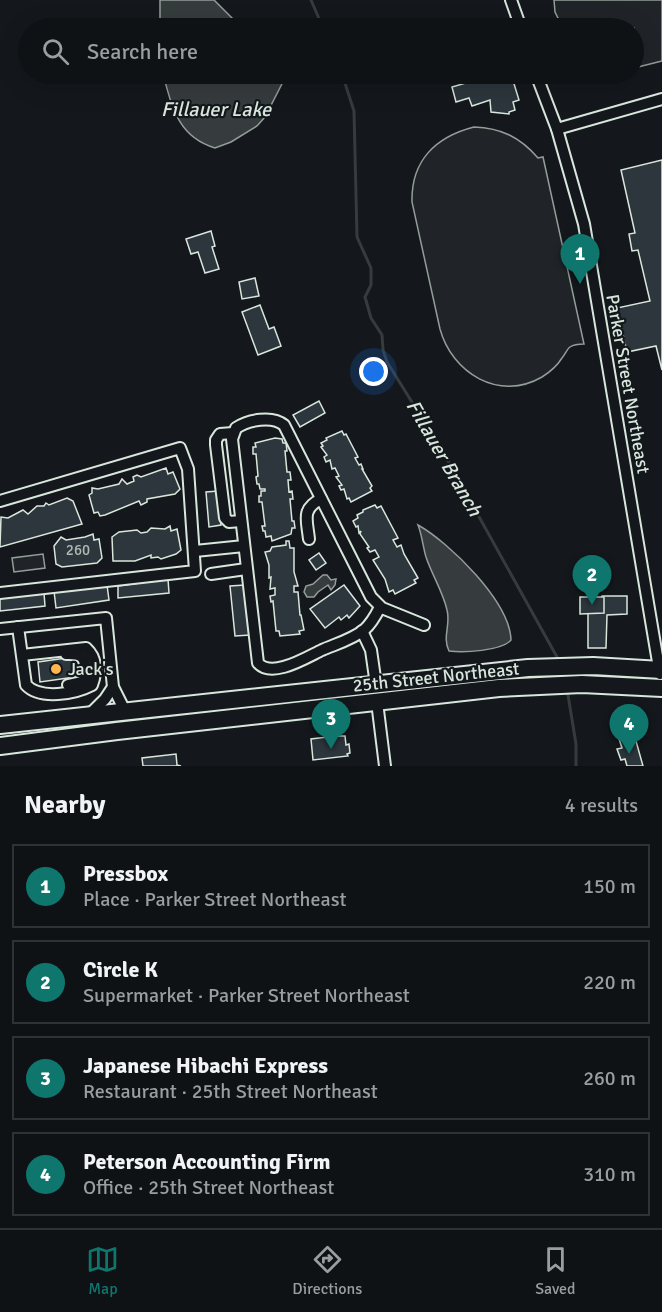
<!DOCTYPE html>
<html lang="en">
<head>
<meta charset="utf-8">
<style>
	body { margin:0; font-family:Signika,sans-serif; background:#1d2022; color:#f1f3f6 }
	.you { position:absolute; left:374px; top:372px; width:21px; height:21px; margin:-15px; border:4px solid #fff; border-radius:50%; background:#1a73e8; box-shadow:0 0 0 9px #1a73e833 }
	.badge { display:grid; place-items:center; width:39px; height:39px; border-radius:50%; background:#0f766e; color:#fff; font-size:20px; font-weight:700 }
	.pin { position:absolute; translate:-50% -50px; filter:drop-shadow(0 2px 3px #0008) }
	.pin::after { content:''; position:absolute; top:32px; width:21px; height:18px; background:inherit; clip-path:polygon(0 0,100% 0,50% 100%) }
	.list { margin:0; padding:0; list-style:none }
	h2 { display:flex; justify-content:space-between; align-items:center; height:78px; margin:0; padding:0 24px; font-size:26px }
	h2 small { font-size:20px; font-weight:400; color:#9b9ea0 }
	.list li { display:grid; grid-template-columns:39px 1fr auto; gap:18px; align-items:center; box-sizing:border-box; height:84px; margin:0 12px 12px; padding:0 12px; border:2px solid #2f3234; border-radius:0px }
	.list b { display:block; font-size:22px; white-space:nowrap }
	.list p { margin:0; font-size:20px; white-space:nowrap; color:#9b9ea0 }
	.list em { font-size:20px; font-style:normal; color:#9b9ea0 }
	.icon { flex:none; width:33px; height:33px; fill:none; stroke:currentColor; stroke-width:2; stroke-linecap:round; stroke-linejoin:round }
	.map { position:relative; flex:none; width:662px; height:766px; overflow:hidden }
	.search { position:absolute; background:#0f1215; box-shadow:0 6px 24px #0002; left:18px; right:18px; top:18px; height:66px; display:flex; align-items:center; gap:15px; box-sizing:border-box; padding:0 21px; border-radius:33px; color:#9b9ea0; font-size:22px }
	.sheet { height:462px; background:#0f1215 }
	nav { display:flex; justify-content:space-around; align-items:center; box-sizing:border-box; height:84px; border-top:2px solid #2f3234; background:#0f1215; font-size:16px; color:#9b9ea0 }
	nav a { display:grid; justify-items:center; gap:3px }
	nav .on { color:#0f766e }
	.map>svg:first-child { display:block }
	.green { fill:#202428; stroke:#939e99; stroke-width:1.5 }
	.water { fill:#363b3e; stroke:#939e99; stroke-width:1.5 }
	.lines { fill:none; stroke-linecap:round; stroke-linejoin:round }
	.stream { stroke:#363b3e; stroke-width:3 }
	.building { fill:#2c363c; stroke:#d8e6dc; stroke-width:1.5 }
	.minor-casing { stroke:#d8e6dc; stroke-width:14 }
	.highway-casing { stroke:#d8e6dc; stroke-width:20 }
	.minor { stroke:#14181c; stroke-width:10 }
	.highway { stroke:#14181c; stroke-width:16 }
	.poi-dot { fill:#ffb74d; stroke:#14181c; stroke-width:2 }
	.labels { text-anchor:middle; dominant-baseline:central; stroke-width:4.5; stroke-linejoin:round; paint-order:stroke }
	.number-label { font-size:15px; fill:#adbab4 }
	.street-label { font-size:18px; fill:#d8e6dc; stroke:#14181c }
	.poi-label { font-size:18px; fill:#d8e6dc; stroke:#14181c; text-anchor:start }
	.water-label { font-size:20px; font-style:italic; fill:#d8e6dc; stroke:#14181c }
</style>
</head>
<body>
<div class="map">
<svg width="662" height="766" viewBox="0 0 662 766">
	<rect width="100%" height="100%" fill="#14181c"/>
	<!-- green -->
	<g class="green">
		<polygon points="554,0 662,0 662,61 634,68 634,28 563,28 555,12"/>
		<path d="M474,127C501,128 520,137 538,158L543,157L584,344C580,344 573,345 570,347C567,349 565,355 562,358C557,366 550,372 542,377C499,402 452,373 440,329L412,202C411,161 435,137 474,127Z"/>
		<polygon points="43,554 45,568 14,572 12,558"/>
	</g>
	<!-- water -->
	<g class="water">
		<polygon points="160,0 214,0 242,28 160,28"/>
		<path d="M163,74H287L265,117L257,126L231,142L215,148C178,137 172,107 163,74Z"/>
		<path d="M418,525C450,543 510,602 511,640C502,651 463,653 449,651C442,637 451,625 447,610C443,592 432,575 426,557C423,547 422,535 418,525Z"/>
		<polygon points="323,575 327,575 331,580 336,579 335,585 331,590 328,585 318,592 314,597 307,597 304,592 306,586 313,584"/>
	</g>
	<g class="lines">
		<!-- stream -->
		<g class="stream">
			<polyline points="311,0 323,28"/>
			<polyline points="342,74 354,111 357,237 371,268 371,285 365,297 371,318 382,335 383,350 387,362 443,452 557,657"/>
			<polyline points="568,695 576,744 576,766"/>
		</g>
	</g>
	<!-- building -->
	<g class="building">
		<polygon points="498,74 499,77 511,74 519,100 513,102 515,110 509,112 509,114 491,112 490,100 472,106 469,98 456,102 452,87 466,83 467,79 474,77 480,75 484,78"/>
		<polygon points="662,160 662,370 656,346 627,352 617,308 650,301 638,250 632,251 629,234 635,233 621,170"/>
		<polygon points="211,231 215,246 212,247 219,269 205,273 198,252 191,254 186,239"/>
		<polygon points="255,278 259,296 242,299 239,282"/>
		<polygon points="260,305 269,329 274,327 281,346 258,355 242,312"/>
		<polygon points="319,401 325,413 300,427 293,415"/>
		<polygon points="342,431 344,435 346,434 358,457 355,458 359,465 361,464 363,469 362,469 372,486 370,488 372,491 351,502 349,498 347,499 344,489 341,490 339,486 342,485 336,477 339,476 335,468 332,469 330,460 326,462 324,457 327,455 321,447 323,446 321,443 327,440 326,438"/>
		<polygon points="275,438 282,439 283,443 286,443 287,451 285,451 287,472 290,472 291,480 288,480 289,492 292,491 293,499 290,499 292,521 294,521 295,528 292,528 291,534 272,541 271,536 266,537 265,531 263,531 262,526 265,526 262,502 259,502 259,496 261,496 261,491 265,491 265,489 260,489 259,484 257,484 256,477 258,476 256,454 253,454 253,447 256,447 255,443"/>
		<polygon points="166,468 168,474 173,472 180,489 175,494 147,499 147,502 141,505 139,501 105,515 100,516 98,512 94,513 89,495 92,493 92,488 98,489 119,484 122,479 127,484 134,481 133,477 137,475 141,477"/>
		<polygon points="218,491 221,525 209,527 206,492"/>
		<polygon points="67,498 73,501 82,524 0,547 1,517 8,518 23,510 28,514 37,506 44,506 46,503 49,505"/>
		<polygon points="375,505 377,508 381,506 398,538 393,540 397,547 401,545 404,554 418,578 414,580 416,583 395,594 393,590 389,592 385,579 373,560 379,557 375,550 370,552 367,548 369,547 360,534 361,531 359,533 358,526 356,527 353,521 358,518 357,515 363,512 363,510"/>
		<polygon points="170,526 171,531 177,529 181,550 176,554 161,559 158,557 151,558 151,555 135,561 113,561 112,537 119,532 137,530 141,533 147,532 151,528 165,529"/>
		<polygon points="93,534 94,540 99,539 102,558 97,563 62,567 56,564 54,546 61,537 66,540 85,537"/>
		<polygon points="286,541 289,541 290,548 294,548 294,572 298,586 294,586 294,592 298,592 300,615 301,615 304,630 299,631 300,634 280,636 279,631 276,631 273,601 271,602 270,596 275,595 275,588 270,589 271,577 269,578 269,565 265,552 270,551 272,547 286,545"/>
		<polygon points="319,553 326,563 316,570 309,560"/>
		<polygon points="168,579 169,593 118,598 118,586"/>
		<polygon points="107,585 109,600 56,608 54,591"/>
		<polygon points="245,585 250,635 235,636 230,586"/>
		<polygon points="344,585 360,606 349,618 347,615 341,620 339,617 325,628 310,609"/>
		<polygon points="44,593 45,606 0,611 0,598"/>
		<polygon points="602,596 627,596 627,614 607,615 606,648 588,648 588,612 601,611"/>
		<polygon points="580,597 604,597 604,613 580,614"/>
		<polygon points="73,657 75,677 40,682 38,662"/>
		<polygon points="634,734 643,766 627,766 625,759 621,760 617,749 622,748 619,739"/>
		<polygon points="336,736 345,736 346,745 349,744 350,753 347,754 348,756 313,760 311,739"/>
		<polygon points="176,754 177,765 181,766 143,766 142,758"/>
	</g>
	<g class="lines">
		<defs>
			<g id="minor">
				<polyline points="511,0 521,28"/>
				<polyline points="536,74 557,129 584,224 660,674"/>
				<polyline points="557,129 662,99"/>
				<polyline points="233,433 220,434 216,440 216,445 225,518 229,522 241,521"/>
				<polyline points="0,501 180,448 188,469 195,571 0,593"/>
				<path d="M309,539C307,520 301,509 321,499"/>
				<polyline points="195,551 244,546"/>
				<polyline points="211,574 246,569"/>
				<path d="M380,607C376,615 371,624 364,630C353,639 336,644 322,650C307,657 272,679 258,663L232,439L236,428C248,420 272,415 284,425L371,597L382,608L424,625"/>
				<path d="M18,627L26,685C40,700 75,694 92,685C97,672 97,658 86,648L22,655"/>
				<polyline points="0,629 106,618 113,687 125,711"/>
				<polyline points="362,631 371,650 376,685"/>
				<path d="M66,654C87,653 85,661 86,679L81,682L68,685"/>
				<polyline points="377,702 385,766"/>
				<polyline points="89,715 105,699 113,687"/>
			</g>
			<g id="highway">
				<polyline points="0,725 528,668 593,666 662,670"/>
				<polyline points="0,746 117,731 499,688 582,684 662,688"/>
			</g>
		</defs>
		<!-- minor casing -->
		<use href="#minor" class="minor-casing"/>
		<!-- highway casing -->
		<use href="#highway" class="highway-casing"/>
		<!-- minor -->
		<use href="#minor" class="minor"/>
		<!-- highway -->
		<use href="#highway" class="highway"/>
	</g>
	<!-- markers -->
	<circle class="poi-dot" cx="56" cy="669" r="6"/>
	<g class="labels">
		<!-- number labels -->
		<g class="number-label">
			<text x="78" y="550">260</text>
		</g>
		<!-- street labels -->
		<g class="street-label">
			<text transform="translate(628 384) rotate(80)">Parker Street Northeast</text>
			<text transform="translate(436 677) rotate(-6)">25th Street Northeast</text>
		</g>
		<!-- poi labels -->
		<g class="poi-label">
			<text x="68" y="669">Jack's</text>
		</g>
		<!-- water labels -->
		<g class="water-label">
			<text x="216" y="109">Fillauer Lake</text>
			<text transform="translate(444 458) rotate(60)">Fillauer Branch</text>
		</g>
	</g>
</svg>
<div class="you"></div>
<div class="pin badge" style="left:580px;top:284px">1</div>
<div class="pin badge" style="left:592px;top:605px">2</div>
<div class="pin badge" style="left:331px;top:749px">3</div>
<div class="pin badge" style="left:629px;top:754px">4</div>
<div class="search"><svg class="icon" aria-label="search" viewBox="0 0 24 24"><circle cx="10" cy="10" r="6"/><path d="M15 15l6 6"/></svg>Search here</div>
</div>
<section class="sheet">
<h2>Nearby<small>4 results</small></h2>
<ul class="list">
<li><span class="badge">1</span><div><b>Pressbox</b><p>Place · Parker Street Northeast</p></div><em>150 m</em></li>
<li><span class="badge">2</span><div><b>Circle K</b><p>Supermarket · Parker Street Northeast</p></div><em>220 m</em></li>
<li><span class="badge">3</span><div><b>Japanese Hibachi Express</b><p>Restaurant · 25th Street Northeast</p></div><em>260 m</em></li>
<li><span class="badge">4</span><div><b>Peterson Accounting Firm</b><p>Office · 25th Street Northeast</p></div><em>310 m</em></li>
</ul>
</section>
<nav>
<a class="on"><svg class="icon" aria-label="map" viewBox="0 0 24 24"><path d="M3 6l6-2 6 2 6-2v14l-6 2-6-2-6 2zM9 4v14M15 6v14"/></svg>Map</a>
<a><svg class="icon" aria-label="directions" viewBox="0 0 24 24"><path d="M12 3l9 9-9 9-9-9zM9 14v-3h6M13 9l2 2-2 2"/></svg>Directions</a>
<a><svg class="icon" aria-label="saved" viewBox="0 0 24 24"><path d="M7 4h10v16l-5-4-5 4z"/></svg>Saved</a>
</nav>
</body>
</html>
